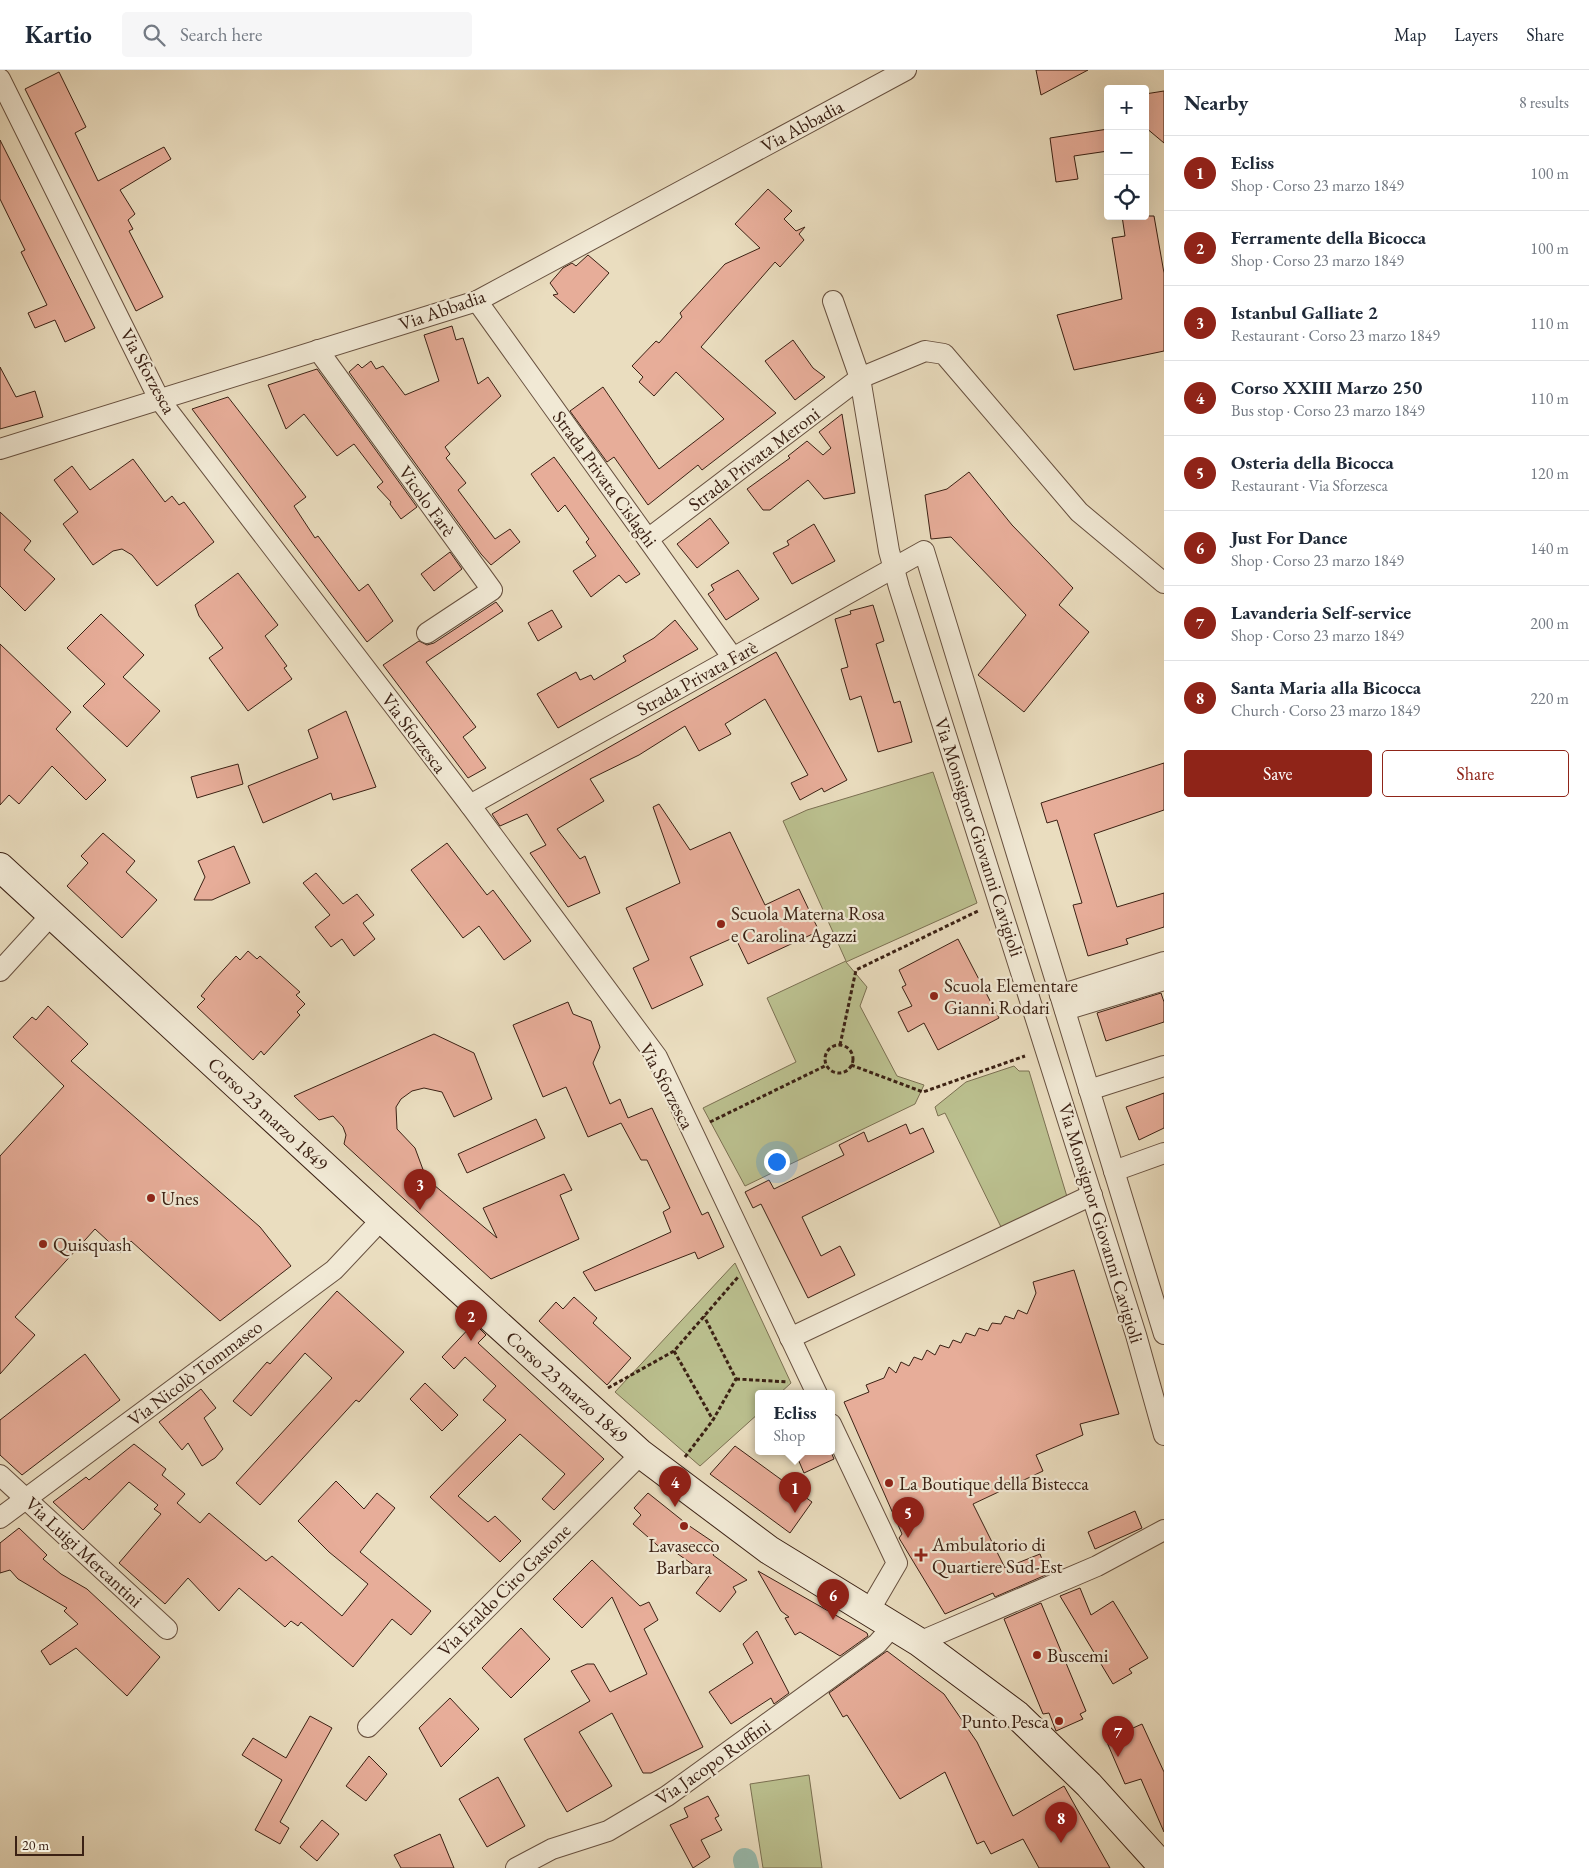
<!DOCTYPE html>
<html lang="en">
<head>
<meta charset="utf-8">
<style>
	body { margin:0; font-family:"EB Garamond",serif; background:#f6f6f7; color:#1f2937 }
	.controls { position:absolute; right:15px; top:15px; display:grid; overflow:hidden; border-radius:5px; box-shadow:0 5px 20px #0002 }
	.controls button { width:45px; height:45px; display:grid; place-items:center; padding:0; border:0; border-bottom:1px solid #e0e1e3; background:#fff; color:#1f2937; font:25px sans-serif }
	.scale { position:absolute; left:15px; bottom:12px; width:69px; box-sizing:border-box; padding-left:5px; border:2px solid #3b2114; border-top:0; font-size:14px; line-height:18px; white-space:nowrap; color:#3b2114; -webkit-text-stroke:4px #f1e9d5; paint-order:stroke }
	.you { position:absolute; left:776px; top:1091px; width:18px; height:18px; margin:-12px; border:4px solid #fff; border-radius:50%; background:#1a73e8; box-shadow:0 0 0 8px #1a73e833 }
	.badge { display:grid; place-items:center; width:32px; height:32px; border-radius:50%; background:#8f2418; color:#fff; font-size:16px; font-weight:700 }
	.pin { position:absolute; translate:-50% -41px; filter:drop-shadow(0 1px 2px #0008) }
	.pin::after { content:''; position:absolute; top:26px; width:18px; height:15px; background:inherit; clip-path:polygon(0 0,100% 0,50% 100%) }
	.popup { position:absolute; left:755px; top:1320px; width:80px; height:65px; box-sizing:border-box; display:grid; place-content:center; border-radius:5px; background:#fff; filter:drop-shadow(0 1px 4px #0005); font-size:16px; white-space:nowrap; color:#747a83 }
	.popup b { font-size:19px; color:#1f2937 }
	.popup::after { content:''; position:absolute; left:50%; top:100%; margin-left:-10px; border:10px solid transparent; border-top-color:#fff }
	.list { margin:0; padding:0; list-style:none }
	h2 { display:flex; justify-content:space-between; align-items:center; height:65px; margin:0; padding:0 20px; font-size:21px }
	h2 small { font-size:16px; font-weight:400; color:#747a83 }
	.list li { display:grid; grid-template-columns:32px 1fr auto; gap:15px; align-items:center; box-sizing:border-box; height:75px; padding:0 20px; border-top:1px solid #e0e1e3 }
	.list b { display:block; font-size:19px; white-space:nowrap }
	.list p { margin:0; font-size:16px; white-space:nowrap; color:#747a83 }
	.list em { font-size:16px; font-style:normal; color:#747a83 }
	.actions { display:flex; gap:10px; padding:15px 20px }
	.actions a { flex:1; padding:11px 0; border:1px solid #8f2418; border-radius:5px; text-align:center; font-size:18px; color:#8f2418 }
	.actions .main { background:#8f2418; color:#fff }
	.icon { flex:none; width:28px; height:28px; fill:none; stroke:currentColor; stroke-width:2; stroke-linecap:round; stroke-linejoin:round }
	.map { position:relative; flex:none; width:1164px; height:1798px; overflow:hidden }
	header { display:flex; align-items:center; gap:30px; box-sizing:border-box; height:70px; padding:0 25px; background:#fff; border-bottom:1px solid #e0e1e3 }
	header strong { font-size:24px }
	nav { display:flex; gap:28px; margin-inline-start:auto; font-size:18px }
	.search { width:350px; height:45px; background:#f6f6f7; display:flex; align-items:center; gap:12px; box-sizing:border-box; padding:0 18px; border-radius:5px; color:#747a83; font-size:19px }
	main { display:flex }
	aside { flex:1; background:#fff }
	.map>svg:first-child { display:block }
	.green { fill:#bbc08f; stroke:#7b7052 }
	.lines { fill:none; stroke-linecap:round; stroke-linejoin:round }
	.canal { stroke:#98bcaf; stroke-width:24 }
	.building { fill:#e7ad99; stroke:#3b2114 }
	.street-casing { stroke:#67503f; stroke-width:22 }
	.secondary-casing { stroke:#3b2114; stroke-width:30 }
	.path { stroke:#3b2114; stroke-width:3; stroke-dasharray:4 2.5; stroke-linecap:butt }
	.street { stroke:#f1e9d5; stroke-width:20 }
	.secondary { stroke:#f1e9d5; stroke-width:28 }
	.poi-dot { fill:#8f2418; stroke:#f1e9d5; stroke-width:2 }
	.labels { text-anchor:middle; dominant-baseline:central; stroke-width:4.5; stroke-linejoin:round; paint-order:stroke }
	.street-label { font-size:19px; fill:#3b2114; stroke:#f1e9d5 }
	.poi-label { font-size:19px; fill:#3b2114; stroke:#f1e9d5; text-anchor:start }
</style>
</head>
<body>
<header>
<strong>Kartio</strong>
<div class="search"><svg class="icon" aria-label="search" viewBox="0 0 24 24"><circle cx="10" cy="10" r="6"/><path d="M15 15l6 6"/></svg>Search here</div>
<nav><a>Map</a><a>Layers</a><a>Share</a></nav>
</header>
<main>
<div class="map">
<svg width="1164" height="1798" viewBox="0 0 1164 1798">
	<rect width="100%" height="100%" fill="#eaddbf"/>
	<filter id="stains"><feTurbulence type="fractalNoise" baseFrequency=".004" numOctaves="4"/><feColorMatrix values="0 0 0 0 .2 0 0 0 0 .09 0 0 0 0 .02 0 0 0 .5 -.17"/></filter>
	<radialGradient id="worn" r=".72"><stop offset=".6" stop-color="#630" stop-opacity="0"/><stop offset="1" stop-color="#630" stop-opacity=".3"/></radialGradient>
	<!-- green -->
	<g class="green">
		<polygon points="933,702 977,833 846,892 867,917 860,936 897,1006 924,1015 915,1034 745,1116 703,1038 796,992 767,928 846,891 783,751 807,740"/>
		<polygon points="1014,996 1019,1001 1029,1001 1068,1130 1003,1161 945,1043 938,1046 935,1037 966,1012"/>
		<polygon points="735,1193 791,1313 779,1324 759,1324 759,1343 700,1396 615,1322"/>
		<polygon points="809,1705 822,1798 763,1798 750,1714"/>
	</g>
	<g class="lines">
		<!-- canal -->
		<polyline class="canal" points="745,1790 747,1798"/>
	</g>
	<!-- building -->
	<g class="building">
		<polygon points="1036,0 1088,0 1041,25"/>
		<polygon points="59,2 86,57 75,63 98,111 164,77 171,89 120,120 135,144 128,150 133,159 129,161 163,227 136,241 25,19"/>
		<polygon points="1164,21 1164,73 1145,57 1145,24"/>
		<polygon points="1108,59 1108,81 1074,86 1078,109 1056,112 1050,68"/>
		<polygon points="0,70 95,258 65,272 55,250 35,258 28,243 47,235 21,182 25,180 0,129"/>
		<polygon points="768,119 792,141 784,149 796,161 805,157 799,164 804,170 780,197 775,192 701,277 776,343 702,400 698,395 648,435 614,387 607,392 570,341 603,317 659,399 724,349 676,302 654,326 639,312 643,307 632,296 656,271 659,273 682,247 680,243 725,194 760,178 735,154"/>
		<polygon points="1122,146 1154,146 1164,203 1164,281 1074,300 1057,245 1122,229 1112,168 1125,166"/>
		<polygon points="588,185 609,203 574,243 553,225 558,224 550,213 563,198 572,193 576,196"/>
		<polygon points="452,256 456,270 463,268 478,314 488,307 501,326 445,377 450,384 446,388 466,413 458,420 495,469 510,459 520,472 491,495 481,484 349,302 358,294 362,298 371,291 376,299 383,296 405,325 439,311 424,265"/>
		<polygon points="793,270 813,298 825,307 795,330 765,291"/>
		<polygon points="0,297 16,327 35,321 43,347 0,359"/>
		<polygon points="317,299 417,437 401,449 390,434 391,432 377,417 383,412 354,374 337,386 304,344 286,359 268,315"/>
		<polygon points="228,327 306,427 294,436 315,468 318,466 359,521 368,514 393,551 367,572 192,339"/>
		<polygon points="842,344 855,423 824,429 808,410 770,440 763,440 747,419 790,388 788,386 807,371 823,385 831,378 819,362"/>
		<polygon points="554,387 640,504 626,513 619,505 591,527 573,501 596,486 586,472 589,469 565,435 558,442 531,404"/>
		<polygon points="133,389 165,432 172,426 179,435 184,432 214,472 157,516 132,485 122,479 113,481 93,495 63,454 78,442 54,410 72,396 90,420"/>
		<polygon points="969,402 1012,455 1073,518 1059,535 1089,562 1024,642 978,605 1026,545 951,467 931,469 925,425 947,419"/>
		<polygon points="0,442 31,471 24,480 55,509 25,541 0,516"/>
		<polygon points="710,448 729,473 697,498 677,474"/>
		<polygon points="814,454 835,491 792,514 773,483 789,475 787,471"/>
		<polygon points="450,482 462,499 434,521 421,504"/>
		<polygon points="738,500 759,529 726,550 708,524 714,520 711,515"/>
		<polygon points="238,503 278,555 265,566 287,596 284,598 292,609 248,641 209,588 223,578 199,546 195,535"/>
		<polygon points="496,532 503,541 426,592 476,657 463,667 486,698 468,708 383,595 419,571 427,575 434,573"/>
		<polygon points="873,535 884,571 876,574 894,633 900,631 912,672 878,682 861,626 850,630 841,599 848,597 835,549 851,544 850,541"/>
		<polygon points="552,540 562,557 538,571 528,553"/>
		<polygon points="101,544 144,585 123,607 160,641 127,677 83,636 105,614 67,578"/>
		<polygon points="675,550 698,579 558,658 537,624 576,602 580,610 591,605 594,610 626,591 623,586 654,568"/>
		<polygon points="0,574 71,642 56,659 106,710 86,730 52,696 19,734 9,725 0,735"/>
		<polygon points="776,582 847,710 824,722 822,718 800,730 791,713 808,705 765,629 725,654 731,664 699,681 685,656 639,685 590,709 604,731 557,759 580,789 585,786 600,823 568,837 530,783 546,775 527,744 500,756 492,744"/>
		<polygon points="346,641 376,717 333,730 331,723 263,753 248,716 318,688 308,660"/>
		<polygon points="1164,693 1164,740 1094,764 1117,837 1164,823 1164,857 1126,869 1128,874 1088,886 1073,835 1082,833 1057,750 1047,753 1041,733"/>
		<polygon points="238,694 243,714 197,728 191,707"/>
		<polygon points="659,734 690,780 730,762 765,835 799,819 819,861 748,894 735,867 690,887 703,915 652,939 633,898 649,890 626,838 680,813 653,737"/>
		<polygon points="103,763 135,791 126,802 157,830 122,868 67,816 88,793 81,786"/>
		<polygon points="447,773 487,825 493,820 531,871 504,890 479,856 463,868 411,800"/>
		<polygon points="234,776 250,813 212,830 194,830 205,807 198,791"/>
		<polygon points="316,803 343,834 357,824 374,845 363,853 375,869 354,886 342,869 331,877 315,857 330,845 303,813"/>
		<polygon points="958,869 999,948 938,980 924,953 908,962 898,942 912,936 902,917 906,915 899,900"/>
		<polygon points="248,881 257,889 260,886 300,922 296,925 305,934 297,942 300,945 264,985 261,981 253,990 197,937 205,929 201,926 214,910 236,886 240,890"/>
		<polygon points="1161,923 1164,932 1164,952 1106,971 1097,943"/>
		<polygon points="568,932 573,944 591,951 600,977 593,993 610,1034 620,1029 628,1048 652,1038 702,1145 708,1142 724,1177 698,1189 695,1182 595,1221 583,1202 671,1162 663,1142 670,1138 647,1090 641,1090 621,1053 588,1067 566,1017 543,1027 513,955"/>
		<polygon points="48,936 88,974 71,991 260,1157 291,1196 220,1251 131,1171 121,1183 95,1159 15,1247 35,1265 0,1304 0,1086 64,1016 13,967 32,947 36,950"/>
		<polygon points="434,964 474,983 492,1029 454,1047 442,1022 424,1018 412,1021 401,1029 396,1037 397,1059 415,1078 425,1105 434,1115 497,1168 483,1138 564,1104 572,1120 560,1125 579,1169 491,1209 344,1074 346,1065 343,1057 333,1046 319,1050 294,1026"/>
		<polygon points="1164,1023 1164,1058 1139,1070 1126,1037"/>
		<polygon points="536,1049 545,1068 467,1103 458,1084"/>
		<polygon points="906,1054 910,1064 923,1058 934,1082 802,1147 821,1186 840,1176 855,1205 808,1228 761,1134 753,1138 745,1122 769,1110 774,1119 844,1085 839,1075 864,1062 868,1072"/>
		<polygon points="1074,1200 1119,1344 1080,1354 1083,1365 1036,1385 1043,1401 973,1434 1005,1498 1040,1484 1048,1504 995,1527 993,1523 945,1544 899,1468 902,1464 844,1332 869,1322 866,1315 884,1308 889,1297 896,1303 901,1292 909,1296 914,1287 922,1290 927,1280 935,1285 940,1275 949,1278 953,1270 961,1273 966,1263 975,1266 979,1258 988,1261 992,1253 1001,1254 1005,1246 1014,1249 1018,1240 1027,1244 1036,1223 1033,1212"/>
		<polygon points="337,1221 404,1282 359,1332 356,1330 260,1435 236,1413 332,1308 305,1283 251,1346 233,1331 267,1292 270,1294"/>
		<polygon points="574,1227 597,1248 593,1253 631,1288 607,1315 539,1251 556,1232 563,1239"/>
		<polygon points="474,1253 486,1265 478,1273 604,1389 554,1440 542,1429 565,1404 520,1364 458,1426 488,1452 495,1446 521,1471 500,1492 430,1427 506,1350 483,1330 496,1316 465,1287 454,1299 442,1287"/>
		<polygon points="85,1284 120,1330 22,1405 0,1385 0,1350"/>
		<polygon points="425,1313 458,1345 442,1361 410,1329"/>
		<polygon points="201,1319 216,1338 204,1348 223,1379 215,1388 202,1396 188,1373 182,1380 159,1352"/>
		<polygon points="134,1374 166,1399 162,1405 185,1424 177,1433 200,1453 209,1443 266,1491 272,1486 342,1546 368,1514 329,1482 298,1451 336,1411 364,1439 377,1423 395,1438 360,1482 431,1541 411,1565 392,1549 353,1597 301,1552 298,1556 291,1551 285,1557 239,1518 219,1541 188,1508 165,1534 119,1493 161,1444 154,1439 158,1435 129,1412 83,1460 53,1432 86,1407 89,1410"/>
		<polygon points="735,1376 812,1432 790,1463 710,1404"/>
		<polygon points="795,1382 831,1382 834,1389 804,1403"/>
		<polygon points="648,1423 688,1455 719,1476 713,1485 747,1510 733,1517 736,1522 720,1542 696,1523 709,1506 668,1477 664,1481 633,1454 641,1445 634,1438"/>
		<polygon points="1135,1441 1142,1458 1095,1479 1088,1462"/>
		<polygon points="19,1458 47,1485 43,1489 61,1504 87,1519 160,1587 127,1626 76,1578 50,1595 41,1581 78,1554 64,1541 67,1538 18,1509 10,1500 0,1503 0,1473"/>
		<polygon points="592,1490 640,1536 649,1532 658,1550 644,1559 703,1677 651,1703 643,1703 612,1643 579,1662 612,1716 567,1742 524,1669 590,1631 571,1601 587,1594 594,1594 610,1622 647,1604 612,1527 582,1558 553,1529"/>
		<polygon points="758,1501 867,1563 868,1566 840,1586 800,1562 795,1565 785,1548 789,1547 781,1541"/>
		<polygon points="1080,1518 1091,1545 1113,1531 1148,1588 1129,1599 1132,1603 1113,1614 1060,1526"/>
		<polygon points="1041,1533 1086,1641 1080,1644 1083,1649 1056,1661 1049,1643 1043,1644 1004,1549"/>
		<polygon points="521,1558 550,1589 511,1628 482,1598"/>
		<polygon points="757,1561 789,1623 774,1634 771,1628 731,1654 709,1622 753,1593 743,1574"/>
		<polygon points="887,1581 944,1624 977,1672 1013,1746 1064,1716 1110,1798 1039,1798 1023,1769 991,1784 984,1771 977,1774 945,1702 900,1729 847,1645 843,1647 829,1623"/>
		<polygon points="450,1628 479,1659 441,1697 419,1658"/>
		<polygon points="310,1646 332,1658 280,1752 289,1758 280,1774 255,1760 282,1710 242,1685 253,1668 286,1688"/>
		<polygon points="1142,1654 1164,1702 1164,1762 1141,1709 1125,1714 1106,1670"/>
		<polygon points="369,1686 387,1704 366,1731 346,1716"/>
		<polygon points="498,1707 525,1756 487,1777 459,1729"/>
		<polygon points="708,1726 719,1746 715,1748 722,1760 701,1770 710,1787 693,1798 670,1755 688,1747 684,1738"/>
		<polygon points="322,1750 339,1764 317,1791 300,1777"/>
		<polygon points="440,1764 454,1798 401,1798 394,1785"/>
	</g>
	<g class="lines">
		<defs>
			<g id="street">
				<polyline points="0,9 159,329 470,735 657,987 817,1324"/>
				<polyline points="477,231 733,588"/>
				<polyline points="833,231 860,308 889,481 899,517 1136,1265 1164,1365"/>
				<polyline points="318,280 492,520 427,563"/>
				<polyline points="0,379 477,231 906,0"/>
				<polyline points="648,469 860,308 925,281 944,284 1079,442 1164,513"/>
				<polyline points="470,735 924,481 1164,1264"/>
				<polyline points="0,901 52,844"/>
				<polyline points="1060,925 1164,892"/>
				<polyline points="1065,940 1164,910"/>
				<polyline points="1089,1020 1164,996"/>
				<polyline points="1114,1101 1164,1083"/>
				<polyline points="790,1268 1092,1125"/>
				<polyline points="831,1354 897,1493 869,1541"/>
				<polyline points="0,1405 167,1559"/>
				<polyline points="0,1448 334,1200 382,1149"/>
				<polyline points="919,1572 1097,1496 1164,1460"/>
				<polyline points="368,1657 641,1384"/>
				<polyline points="516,1798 552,1779 608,1761 667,1726 877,1574 892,1557"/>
			</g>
			<polyline id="secondary" points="0,797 382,1149 641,1384 769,1480 919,1572 1017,1645 1089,1715 1164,1798"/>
		</defs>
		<!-- street casing -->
		<use href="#street" class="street-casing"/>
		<!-- secondary casing -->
		<use href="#secondary" class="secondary-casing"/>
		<!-- path -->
		<g class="path">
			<polyline points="840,975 856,900 980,840"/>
			<circle cx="839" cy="989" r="14"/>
			<polyline points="851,995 923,1022 1025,986"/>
			<polyline points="710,1052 827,995"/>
			<polyline points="674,1281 713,1350"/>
			<polyline points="736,1309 788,1312"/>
			<polyline points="608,1318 674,1281 738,1207"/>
			<polyline points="685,1387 713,1350 736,1309 704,1246"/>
		</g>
		<!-- street -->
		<use href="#street" class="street"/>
		<!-- secondary -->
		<use href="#secondary" class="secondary"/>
	</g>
	<!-- markers -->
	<g class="poi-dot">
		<circle cx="721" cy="854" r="5"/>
		<circle cx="934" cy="926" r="5"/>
		<circle cx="151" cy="1128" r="5"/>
		<circle cx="43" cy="1174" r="5"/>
		<circle cx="889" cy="1413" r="5"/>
		<circle cx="684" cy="1456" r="5"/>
		<path d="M918.5 1477.5h5v5h5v5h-5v5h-5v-5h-5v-5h5z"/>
		<circle cx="1037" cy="1585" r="5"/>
		<circle cx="1059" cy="1651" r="5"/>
	</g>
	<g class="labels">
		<!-- street labels -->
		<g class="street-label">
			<text transform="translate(802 56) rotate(-28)">Via Abbadia</text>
			<text transform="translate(442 240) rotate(-19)">Via Abbadia</text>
			<text transform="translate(148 301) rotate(61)">Via Sforzesca</text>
			<text transform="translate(754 389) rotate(-37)">Strada Privata Meroni</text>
			<text transform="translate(605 409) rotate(54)">Strada Privata Cislaghi</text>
			<text transform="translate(427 431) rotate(54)">Vicolo Farè</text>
			<text transform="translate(697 608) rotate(-29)">Strada Privata Farè</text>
			<text transform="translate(414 663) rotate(53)">Via Sforzesca</text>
			<text transform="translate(979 767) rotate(72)">Via Monsignor Giovanni Cavigioli</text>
			<text transform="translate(667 1016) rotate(62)">Via Sforzesca</text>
			<text transform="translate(268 1044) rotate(43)">Corso 23 marzo 1849</text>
			<text transform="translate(1101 1153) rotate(73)">Via Monsignor Giovanni Cavigioli</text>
			<text transform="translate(195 1303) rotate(-37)">Via Nicolò Tommaseo</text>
			<text transform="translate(567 1317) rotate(42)">Corso 23 marzo 1849</text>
			<text transform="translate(84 1482) rotate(43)">Via Luigi Mercantini</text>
			<text transform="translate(504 1520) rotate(-45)">Via Eraldo Ciro Gastone</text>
			<text transform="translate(713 1692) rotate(-35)">Via Jacopo Ruffini</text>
		</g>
		<!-- poi labels -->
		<g class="poi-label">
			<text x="731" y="843">Scuola Materna Rosa<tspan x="731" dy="22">e Carolina Agazzi</tspan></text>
			<text x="944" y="915">Scuola Elementare<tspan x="944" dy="22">Gianni Rodari</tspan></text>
			<text x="161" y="1128">Unes</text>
			<text x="53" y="1174">Quisquash</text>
			<text x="899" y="1413">La Boutique della Bistecca</text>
			<text x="932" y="1474">Ambulatorio di<tspan x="932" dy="22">Quartiere Sud-Est</tspan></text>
			<text x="684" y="1475" text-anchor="middle">Lavasecco<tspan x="684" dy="22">Barbara</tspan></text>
			<text x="1047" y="1585">Buscemi</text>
			<text x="1049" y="1651" text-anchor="end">Punto Pesca</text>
		</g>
	</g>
	<rect width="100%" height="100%" filter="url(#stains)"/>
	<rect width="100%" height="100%" fill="url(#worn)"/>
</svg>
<div class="controls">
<button>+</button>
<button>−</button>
<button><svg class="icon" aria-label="locate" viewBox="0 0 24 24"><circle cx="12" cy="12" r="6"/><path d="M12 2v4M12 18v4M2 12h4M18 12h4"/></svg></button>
</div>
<div class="scale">20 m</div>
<div class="you"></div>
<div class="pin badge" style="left:795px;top:1443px">1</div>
<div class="popup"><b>Ecliss</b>Shop</div>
<div class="pin badge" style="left:471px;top:1271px">2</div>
<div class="pin badge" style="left:420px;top:1140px">3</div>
<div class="pin badge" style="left:675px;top:1437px">4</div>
<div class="pin badge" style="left:908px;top:1468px">5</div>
<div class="pin badge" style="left:833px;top:1550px">6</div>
<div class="pin badge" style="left:1118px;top:1687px">7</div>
<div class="pin badge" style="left:1061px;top:1773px">8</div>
</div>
<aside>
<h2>Nearby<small>8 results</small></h2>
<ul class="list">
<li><span class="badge">1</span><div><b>Ecliss</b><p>Shop · Corso 23 marzo 1849</p></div><em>100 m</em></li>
<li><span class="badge">2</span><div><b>Ferramente della Bicocca</b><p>Shop · Corso 23 marzo 1849</p></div><em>100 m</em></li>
<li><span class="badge">3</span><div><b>Istanbul Galliate 2</b><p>Restaurant · Corso 23 marzo 1849</p></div><em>110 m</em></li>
<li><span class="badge">4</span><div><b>Corso XXIII Marzo 250</b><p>Bus stop · Corso 23 marzo 1849</p></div><em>110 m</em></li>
<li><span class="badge">5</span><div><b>Osteria della Bicocca</b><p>Restaurant · Via Sforzesca</p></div><em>120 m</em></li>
<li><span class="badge">6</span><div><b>Just For Dance</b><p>Shop · Corso 23 marzo 1849</p></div><em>140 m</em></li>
<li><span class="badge">7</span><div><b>Lavanderia Self-service</b><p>Shop · Corso 23 marzo 1849</p></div><em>200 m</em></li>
<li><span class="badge">8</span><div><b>Santa Maria alla Bicocca</b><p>Church · Corso 23 marzo 1849</p></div><em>220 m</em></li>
</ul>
<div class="actions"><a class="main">Save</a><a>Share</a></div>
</aside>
</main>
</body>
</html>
